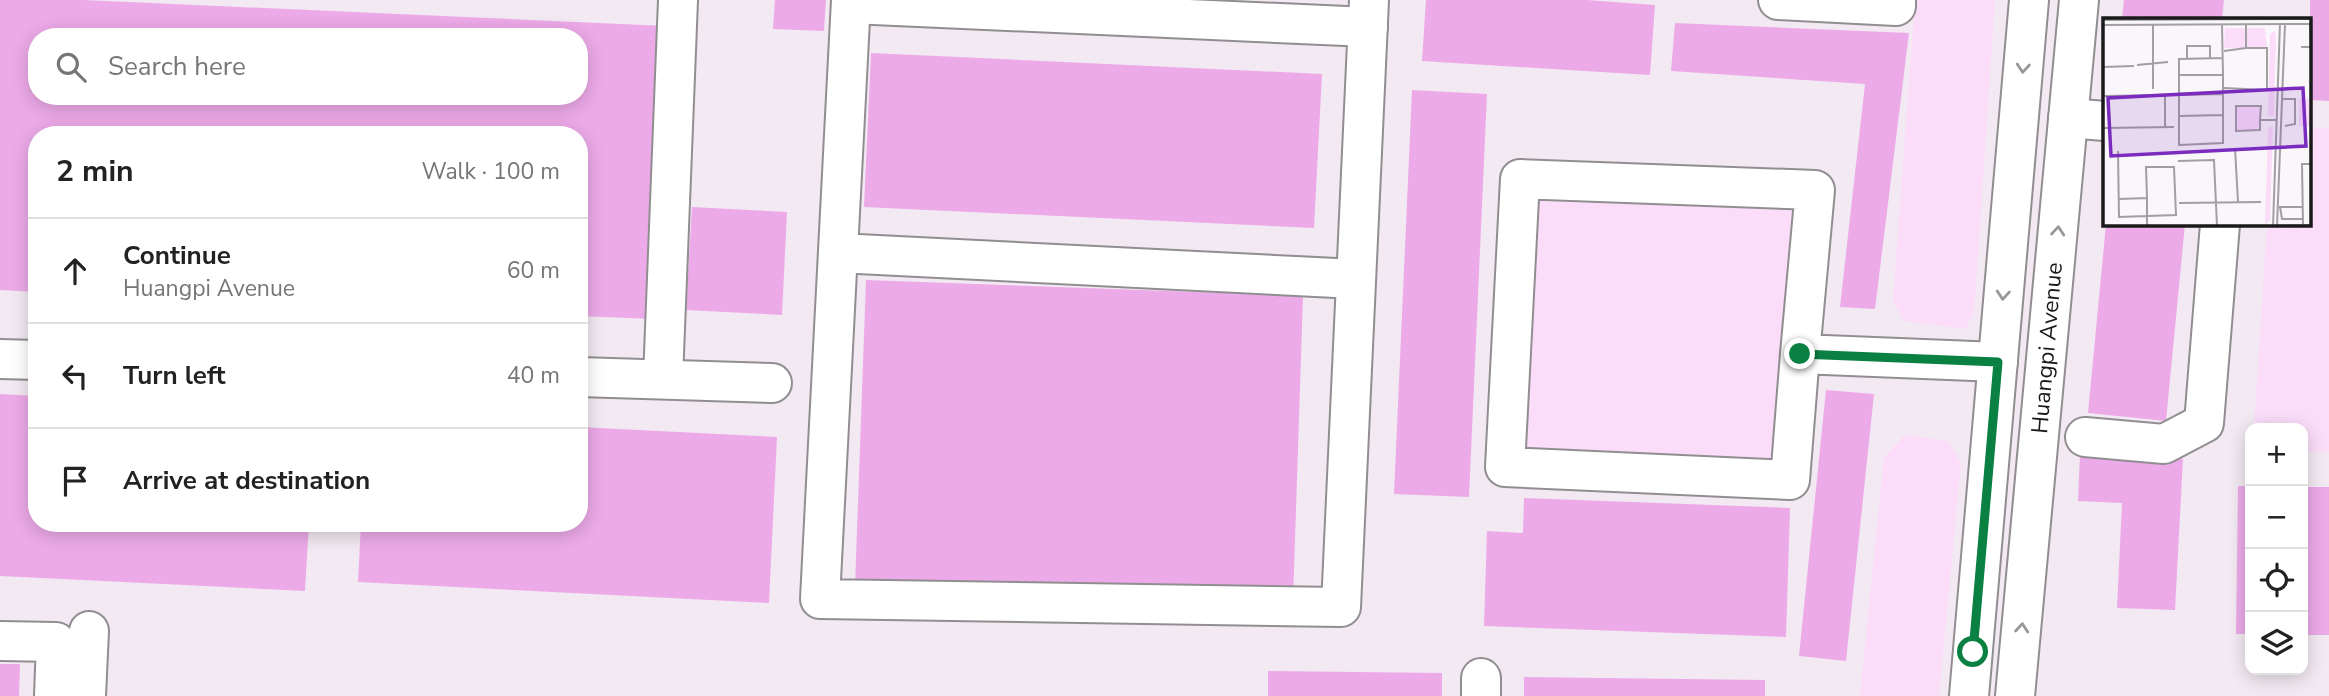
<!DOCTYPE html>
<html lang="en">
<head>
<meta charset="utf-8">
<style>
	body { margin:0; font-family:"Nunito Sans",sans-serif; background:#f2f2f2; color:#222 }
	.controls { position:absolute; right:21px; bottom:21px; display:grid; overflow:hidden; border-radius:14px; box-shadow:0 4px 18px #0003 }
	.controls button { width:63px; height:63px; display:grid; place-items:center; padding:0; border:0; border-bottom:2px solid #e0e0e0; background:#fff; color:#222; font:35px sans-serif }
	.stop { position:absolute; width:21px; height:21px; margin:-16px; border:5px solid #0b8043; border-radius:50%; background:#fff }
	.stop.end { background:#0b8043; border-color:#fff; box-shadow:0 2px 7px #0008 }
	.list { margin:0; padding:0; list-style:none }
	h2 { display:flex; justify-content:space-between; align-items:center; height:91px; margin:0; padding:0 28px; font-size:30px }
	h2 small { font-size:23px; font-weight:400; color:#767676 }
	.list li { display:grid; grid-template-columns:46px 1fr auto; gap:21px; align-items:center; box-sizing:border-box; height:105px; padding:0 28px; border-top:2px solid #e0e0e0 }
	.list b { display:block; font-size:26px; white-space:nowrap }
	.list p { margin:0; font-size:23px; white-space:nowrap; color:#767676 }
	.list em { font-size:23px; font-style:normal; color:#767676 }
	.icon { flex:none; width:38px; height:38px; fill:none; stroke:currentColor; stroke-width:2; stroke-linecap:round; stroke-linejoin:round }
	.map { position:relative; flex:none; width:2329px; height:696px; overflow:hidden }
	.search { position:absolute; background:#fff; box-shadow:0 4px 18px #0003; left:28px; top:28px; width:560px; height:77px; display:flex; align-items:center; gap:18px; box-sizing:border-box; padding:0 24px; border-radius:28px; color:#767676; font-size:26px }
	.panel { position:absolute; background:#fff; box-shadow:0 4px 18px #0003; left:28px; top:126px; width:560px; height:406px; border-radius:28px }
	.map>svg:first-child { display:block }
	.built { fill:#f3e9f2; fill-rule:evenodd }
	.green { fill:#fbddf9 }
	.building { fill:#edaae9; fill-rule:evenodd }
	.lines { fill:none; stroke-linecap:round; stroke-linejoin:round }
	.minor-casing { stroke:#918e91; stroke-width:42 }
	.minor { stroke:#fff; stroke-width:38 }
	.oneway { stroke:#989898 }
	.route { stroke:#0b8043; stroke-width:9 }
	.labels { text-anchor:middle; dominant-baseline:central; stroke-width:6; stroke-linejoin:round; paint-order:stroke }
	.street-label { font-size:23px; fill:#1b1a1b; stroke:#fff }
	.inset-road { fill:none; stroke:#a19fa1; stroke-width:2 }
	.view { fill:#7b2cbf; fill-opacity:0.15; stroke:#7b2cbf; stroke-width:3.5 }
	.inset-edge { fill:none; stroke:#1b1a1b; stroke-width:3.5 }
</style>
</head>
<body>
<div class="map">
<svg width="2329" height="696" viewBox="0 0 2329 696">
	<rect width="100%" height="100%" fill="#faf7fa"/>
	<!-- built -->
	<path class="built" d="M0,0H2329V696H0ZM2105,19H2310V224H2105ZM37,37H579V96H37ZM37,135H579V523H37ZM2250,428H2303V670H2250Z"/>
	<!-- green -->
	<g class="green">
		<polygon points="1915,0 1995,0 1974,314 1965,329 1904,321 1893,301"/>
		<polygon points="2310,128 2329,128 2329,452 2303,452 2303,428 2254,428 2267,224 2310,224"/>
		<polygon points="1520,179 1815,190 1790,480 1505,467"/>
		<polygon points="1905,435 1948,441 1961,463 1939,696 1860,696 1884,457"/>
	</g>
	<!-- building -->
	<g class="building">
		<path d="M0,0H84L666,26L653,319L579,316V135H37V292L0,290ZM37,37H579V96H37Z"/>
		<polygon points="775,0 826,0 824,31 773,29"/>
		<polygon points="1426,0 1587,0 1655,5 1650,75 1422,61"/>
		<polygon points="2124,0 2224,0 2222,19 2122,19"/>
		<polygon points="2310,0 2329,0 2329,101 2310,100"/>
		<polygon points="1675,23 1909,33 1875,309 1840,307 1865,84 1671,71"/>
		<polygon points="871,53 1322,74 1314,228 864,207"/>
		<polygon points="1412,90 1487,94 1469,497 1394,494"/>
		<polygon points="692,207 787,212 782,315 686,310"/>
		<polygon points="2106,224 2185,224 2166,421 2088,413"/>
		<polygon points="866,280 1303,296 1293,601 855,586"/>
		<polygon points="1826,390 1874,394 1846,661 1799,656"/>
		<polygon points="0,394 37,396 37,523 309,523 305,591 0,576"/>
		<polygon points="579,427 777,437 769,603 358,582 361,523 579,523"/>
		<polygon points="2080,454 2183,459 2175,610 2117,608 2122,503 2078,501"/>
		<polygon points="2238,486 2250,486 2250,634 2236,634"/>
		<rect x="2303" y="487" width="26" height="148"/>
		<polygon points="1524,498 1790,508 1786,637 1484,626 1487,531 1523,533"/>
		<polygon points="0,664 20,664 19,696 0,696"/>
		<polygon points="1268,671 1442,673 1442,696 1268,696"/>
		<polygon points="1524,677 1765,680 1765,696 1524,696"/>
	</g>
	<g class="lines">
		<defs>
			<g id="minor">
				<polyline points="851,0 820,599 1341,607 1369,0"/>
				<polyline points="1778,0 1896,6 1896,0"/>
				<polyline points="851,4 1368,27"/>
				<polyline points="2068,118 2105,121"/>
				<polyline points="838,253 1356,279"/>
				<polyline points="1800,354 1790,480 1505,467 1520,179 1815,190 1800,354 1998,362"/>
				<polyline points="0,359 37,360"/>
				<polyline points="579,377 772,383"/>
				<polyline points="663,379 678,0"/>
				<polyline points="2085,437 2164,444 2204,423 2220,224"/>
				<polyline points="0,641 56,642 54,696"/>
				<polyline points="86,696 89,631"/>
				<polyline points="1481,696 1481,678"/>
				<polyline points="1969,696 2029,0"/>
				<polyline points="2015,696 2079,0"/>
			</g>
		</defs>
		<!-- minor casing -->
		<use href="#minor" class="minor-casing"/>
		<!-- minor -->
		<use href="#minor" class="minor"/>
	</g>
	<!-- one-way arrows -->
	<defs><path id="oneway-chevron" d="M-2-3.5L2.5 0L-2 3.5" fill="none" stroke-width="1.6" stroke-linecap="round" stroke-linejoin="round" transform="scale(1.75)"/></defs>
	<g class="oneway">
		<use href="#oneway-chevron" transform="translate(2023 68) rotate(95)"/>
		<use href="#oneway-chevron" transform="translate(2058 231) rotate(-85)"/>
		<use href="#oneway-chevron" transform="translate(2003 295) rotate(95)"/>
		<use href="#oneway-chevron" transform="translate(2022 628) rotate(-85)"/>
	</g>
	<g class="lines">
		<!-- route -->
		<polyline class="route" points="1800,354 1998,362 1973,652"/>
	</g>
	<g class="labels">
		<!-- street labels -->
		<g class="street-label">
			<text transform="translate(2047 348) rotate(-85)">Huangpi Avenue</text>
		</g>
	</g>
	<!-- overview -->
	<g transform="translate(2103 18)">
		<rect width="208" height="208" fill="#faf7fa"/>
		<path d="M122,10H162L164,30H121ZM171,13L173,16L171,99L165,97L167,16ZM208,80V108H196V81ZM133,88H158L157,112L133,113ZM170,108L167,202L162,207L165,110Z" fill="#fbddf9"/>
		<path class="inset-road" d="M0,2L209,1M119,6L120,57V125L76,127V41L120,40M0,7L209,6M198,29H208L207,6M121,33L143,30M84,41V28H107V40M34,47L65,44M0,49L31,48M76,57H120M121,70L164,72V30H143V6M50,71V7M76,77L120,76M0,78L62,77V109M179,81H192V106L182,108M76,98L120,97M157,102V112L133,113V88H158L157,102H174M0,110L71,109M132,130L135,184M15,133L16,199L44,198L73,197L71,149H43L44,180V208M75,143L111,142L114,208M16,181L44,180M76,185L158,184M200,189H177L179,201H200M200,207L199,146H209M168,208L209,207M170,208L177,5M174,208L182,6"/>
		<path class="view" d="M200,70L203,128L8,138L5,80Z"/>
		<rect width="208" height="208" class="inset-edge"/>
	</g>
</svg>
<div class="controls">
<button>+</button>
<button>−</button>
<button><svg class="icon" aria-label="locate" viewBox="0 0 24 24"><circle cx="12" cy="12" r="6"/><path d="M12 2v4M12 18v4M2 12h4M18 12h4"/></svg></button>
<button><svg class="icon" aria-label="layers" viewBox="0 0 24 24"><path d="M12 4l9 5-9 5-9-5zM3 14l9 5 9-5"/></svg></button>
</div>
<div class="stop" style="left:1973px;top:652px"></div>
<div class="stop end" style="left:1800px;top:354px"></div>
<div class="search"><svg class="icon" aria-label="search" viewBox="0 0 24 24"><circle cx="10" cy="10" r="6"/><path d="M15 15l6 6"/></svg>Search here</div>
<section class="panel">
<h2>2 min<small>Walk · 100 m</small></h2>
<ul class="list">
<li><svg class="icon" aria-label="ahead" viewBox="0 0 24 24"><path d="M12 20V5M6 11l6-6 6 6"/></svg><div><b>Continue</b><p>Huangpi Avenue</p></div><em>60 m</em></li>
<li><svg class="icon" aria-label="left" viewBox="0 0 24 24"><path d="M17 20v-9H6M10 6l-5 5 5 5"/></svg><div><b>Turn left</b></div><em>40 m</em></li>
<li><svg class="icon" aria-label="arrive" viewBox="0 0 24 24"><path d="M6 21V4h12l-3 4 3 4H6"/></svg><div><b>Arrive at destination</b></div></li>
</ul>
</section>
</div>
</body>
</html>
